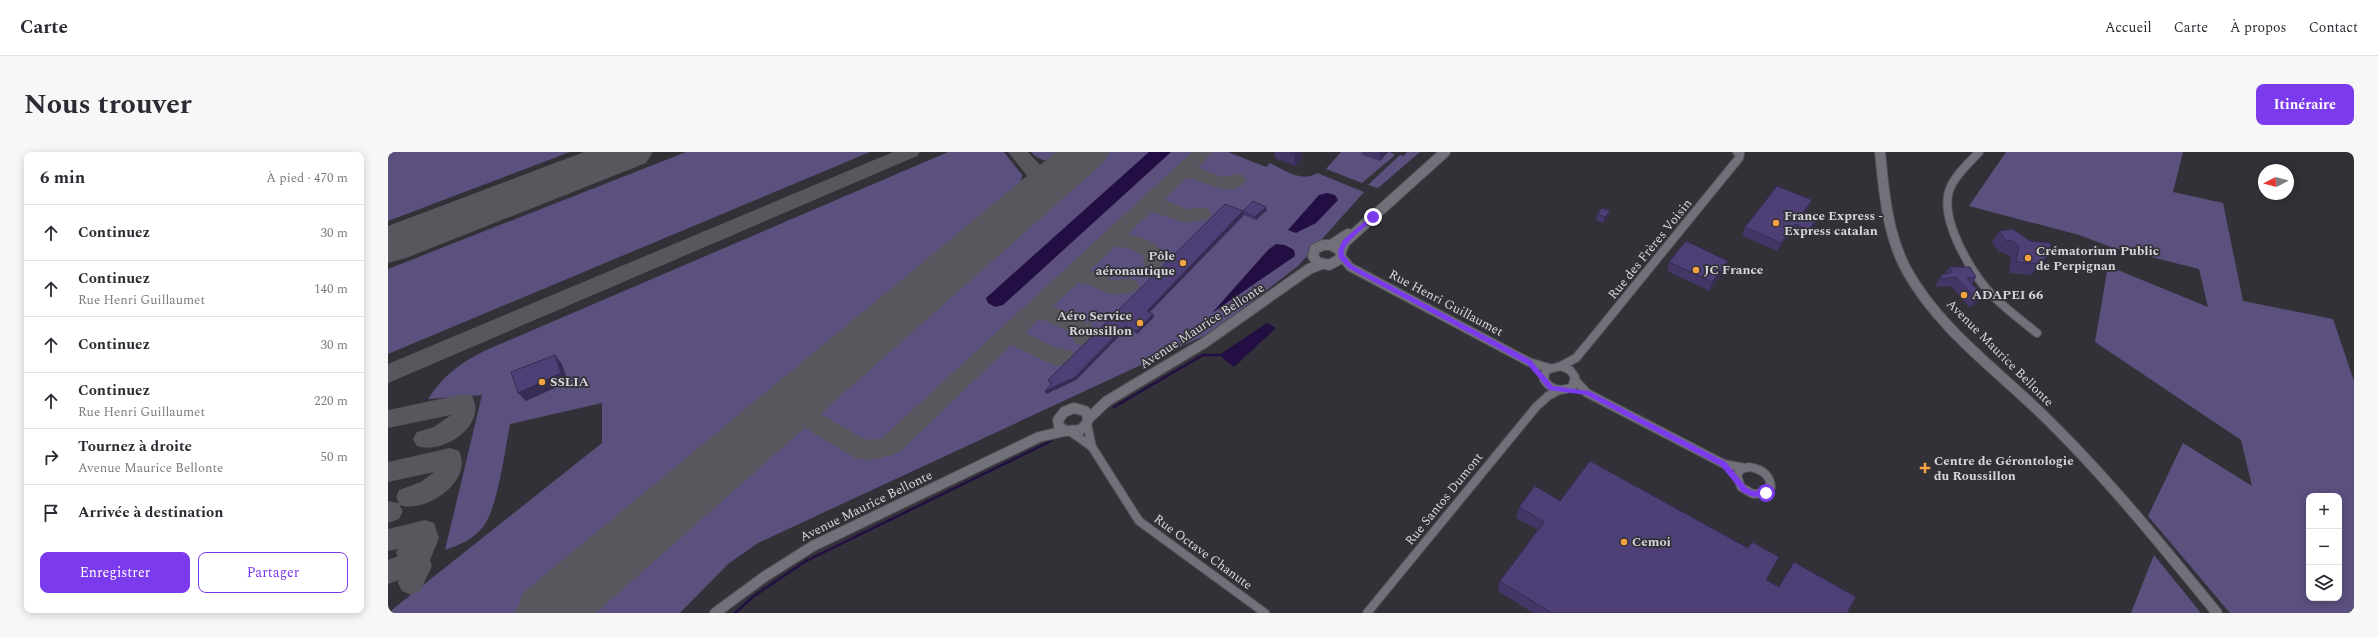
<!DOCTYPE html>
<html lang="fr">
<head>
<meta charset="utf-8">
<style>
	body { margin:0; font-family:Spectral,serif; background:#f7f7f7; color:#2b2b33 }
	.controls { position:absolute; right:12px; bottom:12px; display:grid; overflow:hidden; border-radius:8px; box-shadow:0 2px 10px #0003 }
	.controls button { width:36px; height:36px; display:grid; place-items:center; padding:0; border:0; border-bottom:1px solid #e1e1e2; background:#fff; color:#2b2b33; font:20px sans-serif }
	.compass { position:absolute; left:1870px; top:12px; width:36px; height:36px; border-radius:50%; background:#fff; box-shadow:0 2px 10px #0003; rotate:263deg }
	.stop { position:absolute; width:12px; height:12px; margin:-9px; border:3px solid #7c3aed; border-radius:50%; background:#fff }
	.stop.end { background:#7c3aed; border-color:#fff; box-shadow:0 1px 4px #0008 }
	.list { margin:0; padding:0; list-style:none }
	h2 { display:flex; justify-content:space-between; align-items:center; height:52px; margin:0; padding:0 16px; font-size:17px }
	h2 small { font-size:13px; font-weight:400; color:#7c7c81 }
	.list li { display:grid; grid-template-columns:26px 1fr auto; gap:12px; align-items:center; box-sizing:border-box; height:56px; padding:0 16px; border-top:1px solid #e1e1e2 }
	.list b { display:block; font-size:15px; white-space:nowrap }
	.list p { margin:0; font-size:13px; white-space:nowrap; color:#7c7c81 }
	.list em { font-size:13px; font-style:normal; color:#7c7c81 }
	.actions { display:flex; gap:8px; padding:12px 16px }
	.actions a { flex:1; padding:9px 0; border:1px solid #7c3aed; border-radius:8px; text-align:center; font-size:14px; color:#7c3aed }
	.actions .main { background:#7c3aed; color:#fff }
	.icon { flex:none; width:22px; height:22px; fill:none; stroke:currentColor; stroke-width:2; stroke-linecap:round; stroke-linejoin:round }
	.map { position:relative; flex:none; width:1966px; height:461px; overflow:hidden; border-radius:8px }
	header { display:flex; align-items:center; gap:24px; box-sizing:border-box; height:56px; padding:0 20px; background:#fff; border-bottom:1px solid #e1e1e2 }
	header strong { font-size:19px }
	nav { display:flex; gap:22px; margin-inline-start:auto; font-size:14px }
	.intro { display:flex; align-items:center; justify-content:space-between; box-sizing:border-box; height:96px; padding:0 24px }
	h1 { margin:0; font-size:28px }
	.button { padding:10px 18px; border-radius:8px; background:#7c3aed; color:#fff; font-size:14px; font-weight:700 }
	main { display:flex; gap:24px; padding:0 24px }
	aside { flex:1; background:#fff; border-radius:8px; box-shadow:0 2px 10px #0003 }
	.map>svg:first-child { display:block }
	.green { fill:#5c507f; fill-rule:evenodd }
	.water { fill:#220e42 }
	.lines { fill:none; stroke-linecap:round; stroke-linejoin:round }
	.stream { stroke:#220e42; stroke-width:2.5 }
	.taxiway { fill:#58575e; fill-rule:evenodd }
	.runway { fill:#58575e; fill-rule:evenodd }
	.street-casing { stroke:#4f4e54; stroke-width:10 }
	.secondary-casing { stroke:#4f4e54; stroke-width:12 }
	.street { stroke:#727078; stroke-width:8 }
	.secondary { stroke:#727078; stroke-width:10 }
	.wall { fill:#443666 }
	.shaded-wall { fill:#372c53 }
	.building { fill:#4f3f77; stroke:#372c53 }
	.route { fill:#7c3aed }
	.poi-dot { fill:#f4a344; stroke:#323138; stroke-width:1.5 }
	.labels { text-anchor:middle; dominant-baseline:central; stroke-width:3.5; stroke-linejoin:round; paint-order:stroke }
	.poi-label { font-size:13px; font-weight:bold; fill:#d7d6db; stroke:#323138; text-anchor:start }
	.street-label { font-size:13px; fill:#d7d6db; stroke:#323138 }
</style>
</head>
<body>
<header>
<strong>Carte</strong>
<nav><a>Accueil</a><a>Carte</a><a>À propos</a><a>Contact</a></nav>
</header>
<div class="intro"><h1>Nous trouver</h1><a class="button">Itinéraire</a></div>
<main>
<aside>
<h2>6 min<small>À pied · 470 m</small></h2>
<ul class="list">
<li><svg class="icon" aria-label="ahead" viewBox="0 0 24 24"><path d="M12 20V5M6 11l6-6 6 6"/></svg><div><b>Continuez</b></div><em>30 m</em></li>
<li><svg class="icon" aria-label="ahead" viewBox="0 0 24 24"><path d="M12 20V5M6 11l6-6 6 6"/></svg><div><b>Continuez</b><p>Rue Henri Guillaumet</p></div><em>140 m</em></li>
<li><svg class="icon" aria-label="ahead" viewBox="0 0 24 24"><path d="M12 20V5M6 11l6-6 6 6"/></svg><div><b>Continuez</b></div><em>30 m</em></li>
<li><svg class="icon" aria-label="ahead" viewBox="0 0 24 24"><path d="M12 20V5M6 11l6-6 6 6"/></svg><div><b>Continuez</b><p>Rue Henri Guillaumet</p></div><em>220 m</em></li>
<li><svg class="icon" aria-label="right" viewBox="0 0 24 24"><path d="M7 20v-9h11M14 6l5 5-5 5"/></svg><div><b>Tournez à droite</b><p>Avenue Maurice Bellonte</p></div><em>50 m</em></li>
<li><svg class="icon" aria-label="arrive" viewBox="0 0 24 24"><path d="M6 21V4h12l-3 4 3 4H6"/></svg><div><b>Arrivée à destination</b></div></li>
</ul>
<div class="actions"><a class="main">Enregistrer</a><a>Partager</a></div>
</aside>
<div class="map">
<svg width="1966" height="461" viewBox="0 0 1966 461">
	<rect width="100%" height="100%" fill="#323138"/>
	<!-- green -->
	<g class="green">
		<polygon points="0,0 182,0 0,69"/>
		<polygon points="298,0 482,0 0,202 0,117"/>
		<path d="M560,0H616L634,23L632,41L626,51L143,461H0L214,291V251L122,272C117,297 110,358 94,376C84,388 71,393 57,398L94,243L40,247C56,223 71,212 96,199Z"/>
		<path d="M643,0H687C673,12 655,13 643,0Z"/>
		<polygon points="710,0 809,0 498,289 477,293 423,262 421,254 424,248"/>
		<path d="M822,0H840L878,15L882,11C896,18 914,31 929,21L976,40L910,114L824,180L370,391L340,412L292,461H178L390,278C395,275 401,271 407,271C414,270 420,276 427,279C457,297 477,315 511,292Z"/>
		<polygon points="953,0 1002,0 1007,3 974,31 938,17"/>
		<polygon points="1019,0 1032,0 990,36 980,33 1012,3 1016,4"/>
		<path d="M1618,0H1795L1785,40L1835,51L1855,149L1945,167L1966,229V461H1842L1760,364L1795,291L1864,334L1853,288L1707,190L1720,114L1820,155L1811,117L1723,95L1691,83L1581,54ZM1921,344H1951V446H1921Z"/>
		<polygon points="1766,403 1813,461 1743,461"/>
	</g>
	<!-- water -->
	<g class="water">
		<polygon points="761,0 783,0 615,153 607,155 600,151 598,146"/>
		<polygon points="939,41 947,43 950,48 928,71 908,81 900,78 931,43"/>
		<polygon points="888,92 897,93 906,98 907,104 824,161 880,98"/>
		<polygon points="879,171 888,176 846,215 831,203"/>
	</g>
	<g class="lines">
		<!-- stream -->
		<g class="stream">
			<polyline points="726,255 815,203 831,203"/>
			<polyline points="347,461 366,444 418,409 663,289"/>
		</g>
		<!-- taxiway -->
		<g class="taxiway">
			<polygon points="505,0 532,0 529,4 0,231 0,212"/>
			<path d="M620,0H640L651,12L660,17L680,10L687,12L690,16L682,23L664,29C663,44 650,56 636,52L633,47L645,31Z"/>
			<path d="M804,0H825L810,16L835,25L848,22L855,23L858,28C844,50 817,28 799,26L776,48L799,57L813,55L820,57L823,62L820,67L799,71L763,60L740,82C755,86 769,89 777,103L772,115L765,117L758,115L755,110L756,105C747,98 738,95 727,95L702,118L726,128L740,126L748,129L751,134L748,139C715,149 716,134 690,131L665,154L702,171L708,181L703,191L695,193L687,191L684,185L685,182L656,168L649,169L637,181L669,196L683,198L686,204L683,210L667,214L623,193L512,300C495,306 482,311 465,305L412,273H402L380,283L372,280L368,273L372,266L397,254L414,231L422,228L430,231L434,237L422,255L424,257L478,288L494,286Z"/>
			<path d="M76,242L84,244C100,274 54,303 29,294L25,287L29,280L46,275L63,263L0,276V258Z"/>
			<path d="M62,296L71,299C86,329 38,362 11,353L15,359L11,367L0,371V349L11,351L8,345L11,338L33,330L46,320L0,330V310Z"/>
			<polygon points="37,368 46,371 51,386 42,408 44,414 32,439 23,443 14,439 10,431 11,428 0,432 0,408 10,404 8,401 10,397 0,399 0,377"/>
		</g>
		<!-- runway -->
		<g class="runway">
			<polygon points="196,0 265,0 258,11 18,106 0,111 0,74"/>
			<polygon points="668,0 722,0 715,11 208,461 127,461 136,440"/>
		</g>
		<defs>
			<g id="street">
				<path d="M1591,0C1581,11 1566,24 1561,39C1552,69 1584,122 1604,143C1618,157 1634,169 1649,181"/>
				<polyline points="953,104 962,115 1141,210 1161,216"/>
				<polyline points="1173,214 1188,206 1207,183 1351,6 1352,2 1349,0"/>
				<path d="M1173,214L1182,218L1187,225L1184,235C1173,240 1163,238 1156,228L1158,218Z"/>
				<polyline points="1187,228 1199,241 1336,312 1357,316"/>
				<polyline points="699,272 704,295"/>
				<polyline points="683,280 704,295 751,369 877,461"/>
				<path d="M1361,315C1373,317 1382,322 1383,335L1378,341L1365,342L1353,335L1349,323L1353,317Z"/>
				<polyline points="979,461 1148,255 1160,244 1171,238"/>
			</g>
			<g id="secondary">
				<path d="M1492,0C1496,40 1499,81 1518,117C1551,178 1612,220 1660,268C1721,328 1775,395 1829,461"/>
				<polygon points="935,93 943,93 953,99 952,107 941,113 929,110 925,104 927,97"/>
				<polyline points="943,93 960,82"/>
				<polyline points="953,99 957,90 1057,0"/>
				<path d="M686,256L697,259C703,267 699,273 692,278L677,279L671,274L670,268L676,260Z"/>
				<polyline points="700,267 719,249 816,191 921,117 934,112"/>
				<polyline points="327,461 376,425 425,394 651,285 677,279"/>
			</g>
		</defs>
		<!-- street casing -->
		<use href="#street" class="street-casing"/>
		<!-- secondary casing -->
		<use href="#secondary" class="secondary-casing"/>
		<!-- street -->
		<use href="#street" class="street"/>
		<!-- secondary -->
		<use href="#secondary" class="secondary"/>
	</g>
	<!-- wall -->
	<g class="wall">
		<polygon points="887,0 914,0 914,7 907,14 887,6"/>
		<polygon points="974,0 1000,0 992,9 974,3"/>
		<polygon points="1420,57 1416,62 1428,68 1425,76 1417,87 1403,81 1389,99 1354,84 1357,75"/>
		<polygon points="879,58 868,68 856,63 762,160 765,162 766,165 749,182 738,177 688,228 658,242 657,239 663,232 661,231 660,228 855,59"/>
		<polygon points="1209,62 1220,65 1215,71 1208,68"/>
		<polygon points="1625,77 1654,114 1643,123 1621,121 1623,105 1615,100 1611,100 1604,90 1611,79"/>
		<polygon points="1281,110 1337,118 1321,139 1279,119"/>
		<polygon points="1561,115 1588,125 1584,132 1594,143 1588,152 1582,156 1563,134 1548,135 1548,132 1553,123 1557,122"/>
		<polygon points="1172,349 1378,428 1391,435 1459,461 1145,461 1110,439 1112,429 1150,378 1128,366 1131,355"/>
	</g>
	<!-- shaded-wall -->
	<g class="shaded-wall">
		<polygon points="908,0 914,0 914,7 907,14 906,2"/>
		<polygon points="992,0 1000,0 992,9"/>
		<polygon points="1424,48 1420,57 1410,70 1414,62"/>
		<polygon points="878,55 879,58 868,68 867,65"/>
		<polygon points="855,59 856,63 760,162 759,159"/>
		<polygon points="1222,59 1220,65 1215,71 1217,65"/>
		<polygon points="1428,68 1425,76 1417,87 1421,78"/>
		<polygon points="1407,72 1403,81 1389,99 1393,91"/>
		<polygon points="1662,102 1654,114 1643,123 1651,112"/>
		<polygon points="1340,109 1337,118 1321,139 1324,130"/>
		<polygon points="1594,143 1588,152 1582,156 1588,147"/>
		<polygon points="765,162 766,165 749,182 749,179"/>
		<polygon points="737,174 738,177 688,228 658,242 657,239"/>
		<polygon points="167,203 174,212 180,230 138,249 130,241"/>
	</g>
	<!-- building -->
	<g class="building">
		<polygon points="902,0 908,0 906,2"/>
		<polygon points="1389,34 1424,48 1414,62 1428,68 1421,78 1407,72 1393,91 1357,75"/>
		<polygon points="865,49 878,55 867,65 855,59"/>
		<polygon points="837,52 855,59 759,159 765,162 749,179 737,174 687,225 657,239 664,231 660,228"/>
		<polygon points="1214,56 1222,59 1217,65 1209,62"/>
		<polygon points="1625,77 1642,89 1663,91 1662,102 1651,112 1628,110 1631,94 1623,88 1618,89 1611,79"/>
		<polygon points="1298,89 1340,109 1324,130 1281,110"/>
		<polygon points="1561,115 1582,115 1588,125 1579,126 1594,143 1588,147 1568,125 1553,127 1553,123 1564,120"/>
		<polygon points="167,203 173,221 130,241 123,220"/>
		<polygon points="1202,309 1360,396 1364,390 1391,405 1378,428 1391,435 1406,410 1468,445 1459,461 1162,461 1162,460 1112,429 1156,370 1131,355 1147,334 1172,349"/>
	</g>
	<!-- route -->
	<path class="route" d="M983,64L988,65C981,73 952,92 956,103C958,106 962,110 964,113L1143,208L1165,234L1201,239L1338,310L1359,336L1366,339L1378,338L1381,341L1380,343L1365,345L1354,340L1333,314L1198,243L1161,238L1139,212L960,116L951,106L950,99L955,88Z"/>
	<!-- markers -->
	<g class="poi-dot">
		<circle cx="1388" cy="71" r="4"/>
		<circle cx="1640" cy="106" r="4"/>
		<circle cx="795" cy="111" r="4"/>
		<circle cx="1308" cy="118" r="4"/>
		<circle cx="1576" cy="143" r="4"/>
		<circle cx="752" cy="171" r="4"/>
		<circle cx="154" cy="230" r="4"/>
		<path d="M1535 310h4v4h4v4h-4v4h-4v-4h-4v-4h4z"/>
		<circle cx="1236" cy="390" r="4"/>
	</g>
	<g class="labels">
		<!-- poi labels -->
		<g class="poi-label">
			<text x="1396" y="64">France Express -<tspan x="1396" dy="15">Express catalan</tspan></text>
			<text x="1648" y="99">Crématorium Public<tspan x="1648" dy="15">de Perpignan</tspan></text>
			<text x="787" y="104" text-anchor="end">Pôle<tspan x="787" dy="15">aéronautique</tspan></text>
			<text x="1316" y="118">JC France</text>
			<text x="1584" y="143">ADAPEI 66</text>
			<text x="744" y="164" text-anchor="end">Aéro Service<tspan x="744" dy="15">Roussillon</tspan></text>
			<text x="162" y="230">SSLIA</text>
			<text x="1546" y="309">Centre de Gérontologie<tspan x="1546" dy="15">du Roussillon</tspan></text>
			<text x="1244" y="390">Cemoi</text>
		</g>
		<!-- street labels -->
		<g class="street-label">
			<text transform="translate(1262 97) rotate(-51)">Rue des Frères Voisin</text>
			<text transform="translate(1058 151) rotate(28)">Rue Henri Guillaumet</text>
			<text transform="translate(814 174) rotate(-33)">Avenue Maurice Bellonte</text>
			<text transform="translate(1612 201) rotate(45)">Avenue Maurice Bellonte</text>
			<text transform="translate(1056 347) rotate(-51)">Rue Santos Dumont</text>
			<text transform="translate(478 354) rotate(-26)">Avenue Maurice Bellonte</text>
			<text transform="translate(815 400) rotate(36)">Rue Octave Chanute</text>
		</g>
	</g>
</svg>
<div class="controls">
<button>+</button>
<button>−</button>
<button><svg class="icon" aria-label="layers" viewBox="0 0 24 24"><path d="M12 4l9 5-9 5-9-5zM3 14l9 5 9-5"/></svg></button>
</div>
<svg class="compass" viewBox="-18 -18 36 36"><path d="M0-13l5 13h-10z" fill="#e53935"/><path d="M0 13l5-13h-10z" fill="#7c7c81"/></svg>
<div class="stop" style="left:1378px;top:341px"></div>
<div class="stop end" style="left:985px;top:65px"></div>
</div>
</main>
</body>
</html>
